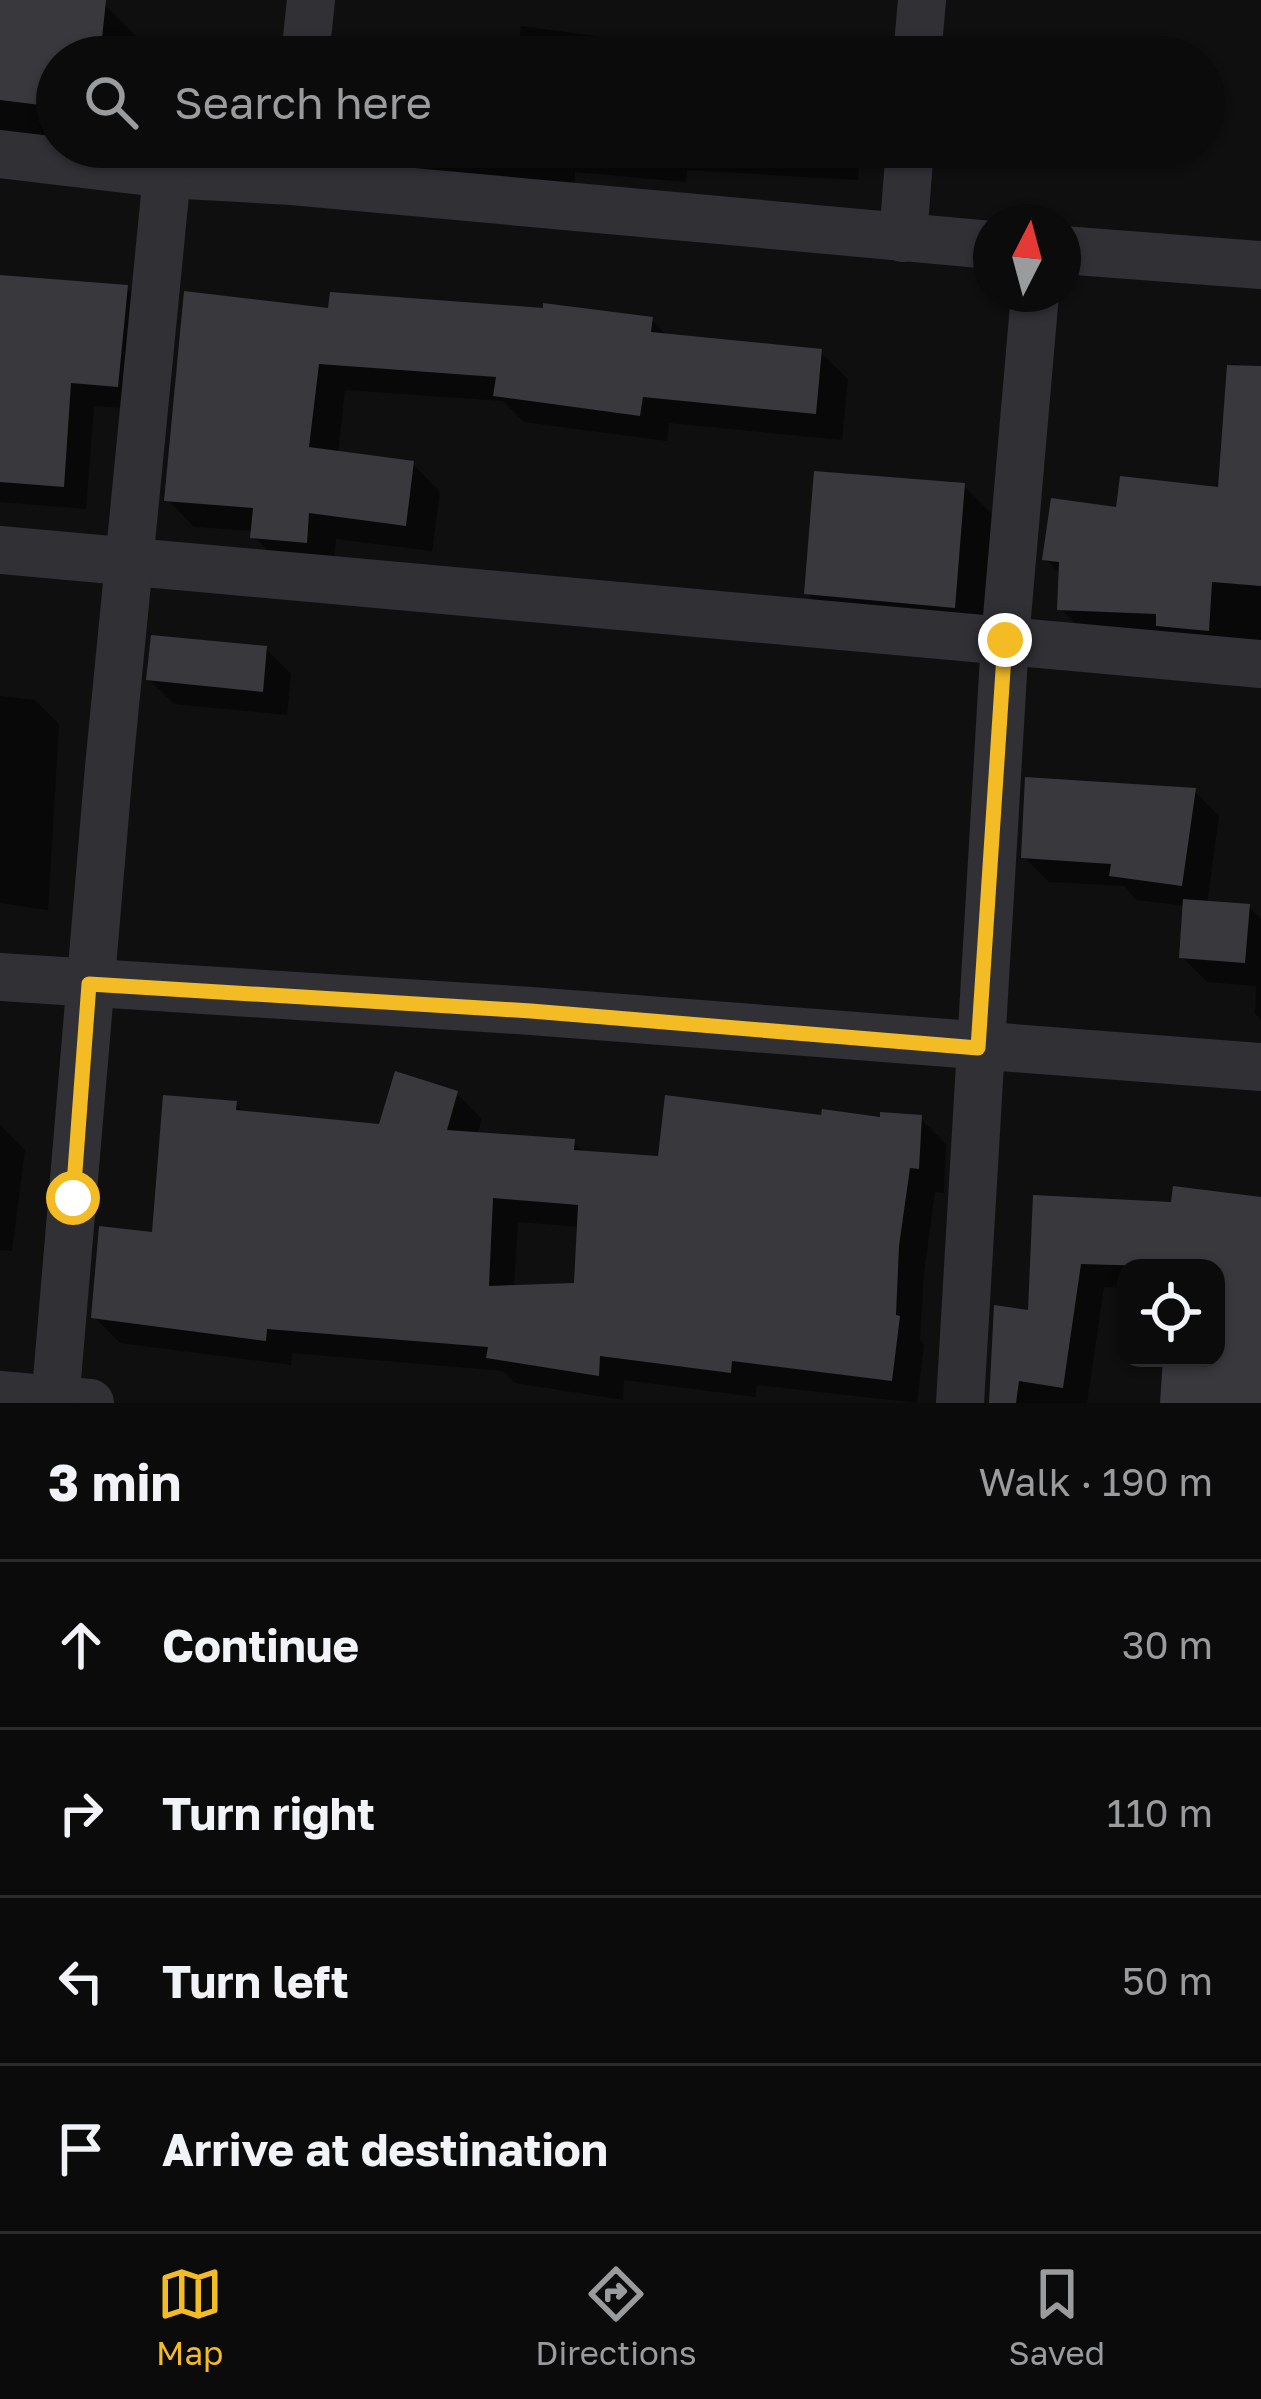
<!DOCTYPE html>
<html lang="en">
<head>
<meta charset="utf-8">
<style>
	body { margin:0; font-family:"Golos Text",sans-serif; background:#19191a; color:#f1f3f6 }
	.controls { position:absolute; right:36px; bottom:36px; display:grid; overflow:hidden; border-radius:24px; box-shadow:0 3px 9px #0004 }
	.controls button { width:108px; height:108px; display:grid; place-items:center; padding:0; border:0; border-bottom:3px solid #2b2b2d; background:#0b0b0c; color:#f1f3f6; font:60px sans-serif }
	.compass { position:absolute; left:973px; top:204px; width:108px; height:108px; border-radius:50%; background:#0b0b0c; box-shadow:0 3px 9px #0004; rotate:6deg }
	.stop { position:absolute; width:36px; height:36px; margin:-27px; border:9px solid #f3bb24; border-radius:50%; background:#fff }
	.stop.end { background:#f3bb24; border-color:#fff; box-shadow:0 3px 12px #0008 }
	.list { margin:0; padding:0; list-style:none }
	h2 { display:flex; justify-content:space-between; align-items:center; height:156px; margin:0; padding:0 48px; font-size:51px }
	h2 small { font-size:39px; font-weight:400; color:#9a9b9d }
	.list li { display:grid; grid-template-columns:78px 1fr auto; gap:36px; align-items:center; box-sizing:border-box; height:168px; padding:0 48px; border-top:3px solid #2b2b2d }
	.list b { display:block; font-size:45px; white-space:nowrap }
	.list em { font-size:39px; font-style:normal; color:#9a9b9d }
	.icon { flex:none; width:66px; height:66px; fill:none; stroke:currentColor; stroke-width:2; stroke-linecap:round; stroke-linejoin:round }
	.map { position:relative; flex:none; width:1261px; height:1403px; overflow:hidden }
	.search { position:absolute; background:#0b0b0c; box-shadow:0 3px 9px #0004; left:36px; right:36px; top:36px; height:132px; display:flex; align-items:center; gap:30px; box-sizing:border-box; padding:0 42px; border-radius:66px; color:#9a9b9d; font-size:45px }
	.sheet { height:828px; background:#0b0b0c }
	nav { display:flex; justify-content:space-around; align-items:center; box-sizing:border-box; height:168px; border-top:3px solid #2b2b2d; background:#0b0b0c; font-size:33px; color:#9a9b9d }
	nav a { display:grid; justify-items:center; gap:6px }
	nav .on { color:#f3bb24 }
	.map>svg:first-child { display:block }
	.shadow { fill:#0007; fill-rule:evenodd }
	.building { fill:#39393d; fill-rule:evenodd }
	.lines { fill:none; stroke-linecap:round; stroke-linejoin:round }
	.minor { stroke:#303035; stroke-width:48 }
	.route { stroke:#f3bb24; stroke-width:15 }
</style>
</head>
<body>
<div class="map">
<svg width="1261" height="1403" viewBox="0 0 1261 1403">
	<rect width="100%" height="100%" fill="#0f0f10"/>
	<!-- shadow -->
	<g class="shadow">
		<polygon points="0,0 79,0 105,5 137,37 135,57 57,57 57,136 0,130"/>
		<polygon points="521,26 596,36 615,56 625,57 351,57 353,36 518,49"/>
		<polygon points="341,147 860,147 858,180 687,170 686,182 575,172 574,197 363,178 340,155"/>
		<polygon points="0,278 126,288 150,311 140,409 94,406 86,509 0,502"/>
		<polygon points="331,311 652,320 668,337 820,352 848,379 842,440 669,423 667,441 524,422 503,401 345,390 338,454 413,464 440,492 432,551 336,539 333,568 281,564 254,536 254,531 194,527 167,499"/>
		<polygon points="1232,364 1261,368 1261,648 1083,631 1060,608 1062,576 1046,559 1119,510 1221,490"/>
		<polygon points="964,486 1000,522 990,642 843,629 807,593"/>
		<polygon points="266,649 291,674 287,715 174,704 149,679"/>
		<polygon points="0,696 35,700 59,724 48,910 0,903"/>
		<polygon points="1194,791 1219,816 1207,904 1249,907 1261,920 1261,1020 1255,1014 1256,986 1207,982 1182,957 1186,906 1137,900 1124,886 1049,882 1024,857"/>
		<path d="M456,1093L482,1119L477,1135L573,1142L586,1154L660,1159L823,1118H920L946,1144L944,1193L935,1192L924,1273L920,1340L924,1344L917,1403L757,1385L755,1397L624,1380L623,1400L515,1383L503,1371L292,1353L291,1365L120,1343L94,1317L154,1236L235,1104L246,1114L381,1127ZM518,1222L580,1227L576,1286L514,1288Z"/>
		<polygon points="0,1125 25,1150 12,1251 0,1250"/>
		<polygon points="1036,1198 1174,1205 1261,1200 1261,1403 1163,1403 1166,1358 1216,1358 1216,1268 1126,1268 1126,1288 1104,1287 1087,1403 990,1403 1031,1313"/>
	</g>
	<!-- building -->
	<g class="building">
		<polygon points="0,0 106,0 100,57 57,57 57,107 0,100"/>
		<polygon points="0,275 128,285 118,387 71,383 64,487 0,482"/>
		<polygon points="184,291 328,308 330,292 543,308 543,303 653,317 651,332 822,349 816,414 643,397 640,416 493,396 496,377 319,364 309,447 414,461 406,526 309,513 307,543 250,538 253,508 164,501"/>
		<polygon points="1227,365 1261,366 1261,586 1212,582 1209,631 1156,626 1156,614 1057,610 1059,562 1042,560 1051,498 1116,507 1120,476 1218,487"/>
		<polygon points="814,471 965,483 955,608 804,594"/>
		<polygon points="151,635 267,646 263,692 146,680"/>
		<polygon points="1025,777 1196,788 1182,886 1109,876 1111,864 1021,858"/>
		<polygon points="1183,899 1250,904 1245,963 1179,958"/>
		<path d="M395,1071L458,1091L447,1130L575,1139L574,1150L658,1156L665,1095L821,1115L822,1109L880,1117V1112L922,1115L919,1169L910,1168L899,1246L896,1315L900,1316L892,1381L732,1361L731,1373L600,1356L599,1376L486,1358L488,1347L267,1329L266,1341L91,1318L99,1226L152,1232L163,1095L237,1101L236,1110L379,1124ZM493,1198L578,1205L574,1283L489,1286Z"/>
		<polygon points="1173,1186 1261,1197 1261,1403 1160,1403 1163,1358 1216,1358 1216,1268 1081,1264 1063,1388 1019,1381 1016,1403 989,1403 994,1305 1028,1310 1033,1195 1171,1202"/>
	</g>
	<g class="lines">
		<!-- minor -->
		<g class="minor">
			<polyline points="305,57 311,0"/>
			<polyline points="917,57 922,0"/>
			<polyline points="0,154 167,174 292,181 991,245"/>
			<polyline points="903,238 910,147"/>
			<polyline points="1063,250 1261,265"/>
			<polyline points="0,550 1261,664"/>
			<polyline points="0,977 531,1011 1261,1067"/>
			<polyline points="0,1395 90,1403"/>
			<polyline points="55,1403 109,767 167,174"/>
			<polyline points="960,1403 1005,640 1035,294"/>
		</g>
	</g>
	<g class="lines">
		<!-- route -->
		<polyline class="route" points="73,1198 89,984 531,1011 978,1048 1005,640"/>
	</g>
</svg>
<div class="controls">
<button><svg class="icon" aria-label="locate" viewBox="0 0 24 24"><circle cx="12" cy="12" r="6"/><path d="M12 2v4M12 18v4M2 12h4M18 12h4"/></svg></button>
</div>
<svg class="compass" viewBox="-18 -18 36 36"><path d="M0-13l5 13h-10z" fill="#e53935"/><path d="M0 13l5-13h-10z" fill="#9a9b9d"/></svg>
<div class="stop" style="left:73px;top:1198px"></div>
<div class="stop end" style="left:1005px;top:640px"></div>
<div class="search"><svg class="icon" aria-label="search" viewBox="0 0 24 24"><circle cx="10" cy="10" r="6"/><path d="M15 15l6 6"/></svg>Search here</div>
</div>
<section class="sheet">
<h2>3 min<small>Walk · 190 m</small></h2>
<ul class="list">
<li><svg class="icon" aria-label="ahead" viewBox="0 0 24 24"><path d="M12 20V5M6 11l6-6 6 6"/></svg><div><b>Continue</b></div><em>30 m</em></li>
<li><svg class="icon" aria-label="right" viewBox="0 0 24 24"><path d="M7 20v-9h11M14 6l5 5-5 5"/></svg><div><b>Turn right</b></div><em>110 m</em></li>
<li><svg class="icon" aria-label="left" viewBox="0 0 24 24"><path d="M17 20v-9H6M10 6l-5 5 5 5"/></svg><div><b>Turn left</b></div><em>50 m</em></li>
<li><svg class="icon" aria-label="arrive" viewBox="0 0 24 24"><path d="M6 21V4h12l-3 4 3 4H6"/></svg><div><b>Arrive at destination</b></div></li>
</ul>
</section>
<nav>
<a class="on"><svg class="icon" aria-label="map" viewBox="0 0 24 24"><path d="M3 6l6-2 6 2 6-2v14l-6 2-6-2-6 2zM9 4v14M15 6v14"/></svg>Map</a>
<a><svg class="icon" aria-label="directions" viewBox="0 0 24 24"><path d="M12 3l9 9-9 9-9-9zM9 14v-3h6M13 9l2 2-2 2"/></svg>Directions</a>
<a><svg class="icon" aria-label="saved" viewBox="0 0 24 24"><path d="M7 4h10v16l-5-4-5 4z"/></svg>Saved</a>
</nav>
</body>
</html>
